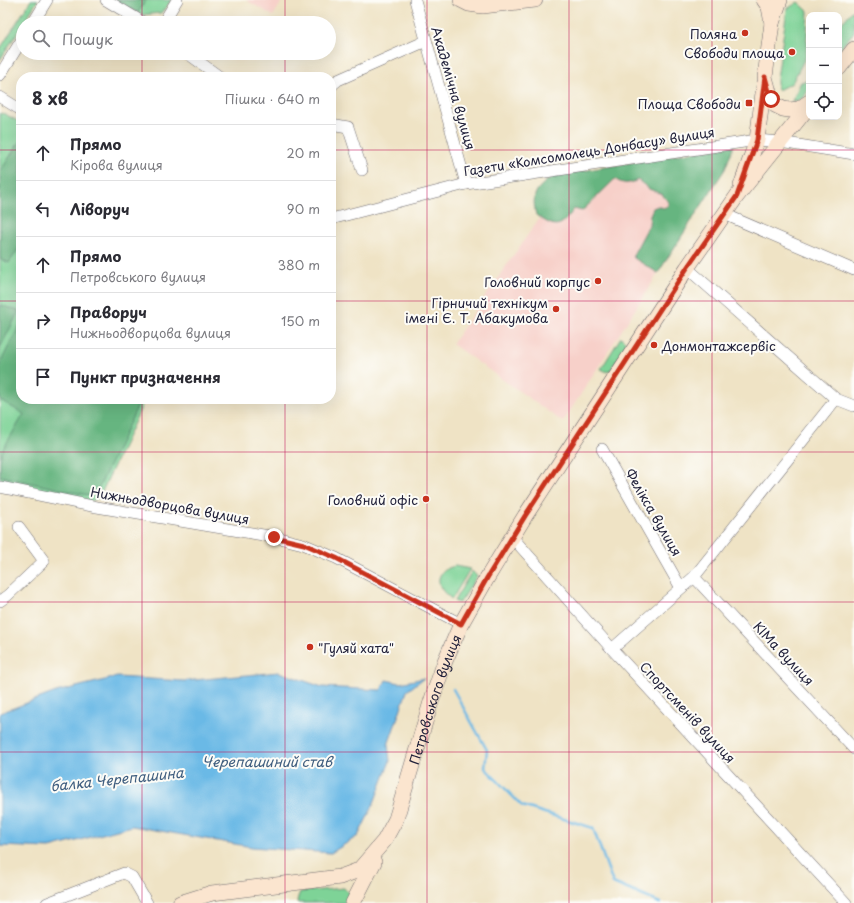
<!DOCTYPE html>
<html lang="uk">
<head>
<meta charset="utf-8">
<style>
	body { margin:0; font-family:"Playpen Sans",sans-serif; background:#f2f2f3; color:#2b2b33 }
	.controls { position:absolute; right:12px; top:12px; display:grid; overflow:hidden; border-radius:8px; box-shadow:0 4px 16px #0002 }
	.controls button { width:36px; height:36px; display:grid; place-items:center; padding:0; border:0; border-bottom:1px solid #e1e1e2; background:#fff; color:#2b2b33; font:20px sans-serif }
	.stop { position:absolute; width:12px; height:12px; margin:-9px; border:3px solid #c8321e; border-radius:50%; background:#fff }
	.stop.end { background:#c8321e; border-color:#fff; box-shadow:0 1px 4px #0008 }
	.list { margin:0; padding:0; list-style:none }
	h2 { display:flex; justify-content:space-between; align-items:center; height:52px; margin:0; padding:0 16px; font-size:17px }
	h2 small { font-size:13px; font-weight:400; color:#7c7c81 }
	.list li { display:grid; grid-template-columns:26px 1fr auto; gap:12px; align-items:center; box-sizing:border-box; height:56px; padding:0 16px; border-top:1px solid #e1e1e2 }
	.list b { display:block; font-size:15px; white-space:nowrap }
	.list p { margin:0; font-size:13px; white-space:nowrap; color:#7c7c81 }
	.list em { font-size:13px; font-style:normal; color:#7c7c81 }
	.icon { flex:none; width:22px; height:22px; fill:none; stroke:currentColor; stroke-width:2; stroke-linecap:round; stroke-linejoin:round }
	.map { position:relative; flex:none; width:854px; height:903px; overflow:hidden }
	.search { position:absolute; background:#fff; box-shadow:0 4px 16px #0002; left:16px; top:16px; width:320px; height:44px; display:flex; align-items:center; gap:10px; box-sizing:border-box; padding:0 14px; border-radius:22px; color:#7c7c81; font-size:15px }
	.panel { position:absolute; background:#fff; box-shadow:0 4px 16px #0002; left:16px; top:72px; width:320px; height:332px; border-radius:16px }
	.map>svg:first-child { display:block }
	.built { fill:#f7d0c9 }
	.green { fill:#7ed397; stroke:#507a69 }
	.forest { fill:#66b580; stroke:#446c5e }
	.water { fill:#6bb9e6; stroke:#466e90 }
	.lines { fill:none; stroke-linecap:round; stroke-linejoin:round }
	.stream { stroke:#6bb9e6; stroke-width:2.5 }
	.minor-casing { stroke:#6a666b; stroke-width:12 }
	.secondary-casing { stroke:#6a666b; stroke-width:16 }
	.minor { stroke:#fff; stroke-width:11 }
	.secondary { stroke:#fbe5cf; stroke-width:15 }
	.route { stroke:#c8321e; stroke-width:5 }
	.grid { fill:none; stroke:#c2185b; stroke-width:1; stroke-opacity:0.55 }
	.poi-dot { fill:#c8321e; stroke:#fdfcf7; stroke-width:1.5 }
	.labels { text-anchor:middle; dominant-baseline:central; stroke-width:4; stroke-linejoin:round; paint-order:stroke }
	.poi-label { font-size:13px; fill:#22223b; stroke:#fdfcf7; text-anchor:end }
	.street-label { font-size:13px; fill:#22223b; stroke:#fdfcf7 }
	.water-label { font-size:14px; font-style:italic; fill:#3f5e7f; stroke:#fdfcf7 }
</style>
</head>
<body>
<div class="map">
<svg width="854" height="903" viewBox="0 0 854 903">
	<rect width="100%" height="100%" fill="#fdfcf7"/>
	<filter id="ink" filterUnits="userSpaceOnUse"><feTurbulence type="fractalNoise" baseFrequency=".025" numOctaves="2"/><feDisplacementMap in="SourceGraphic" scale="8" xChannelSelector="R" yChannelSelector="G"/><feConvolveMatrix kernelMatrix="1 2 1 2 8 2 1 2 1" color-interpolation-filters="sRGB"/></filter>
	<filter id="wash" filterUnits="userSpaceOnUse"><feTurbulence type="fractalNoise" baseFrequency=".012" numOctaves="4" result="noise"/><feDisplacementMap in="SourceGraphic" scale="16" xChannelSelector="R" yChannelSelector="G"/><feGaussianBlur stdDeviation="0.9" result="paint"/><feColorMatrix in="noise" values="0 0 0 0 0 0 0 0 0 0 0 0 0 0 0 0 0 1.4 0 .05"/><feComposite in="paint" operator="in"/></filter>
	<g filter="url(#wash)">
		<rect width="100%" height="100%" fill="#efe3c5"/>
		<!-- built -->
		<g class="built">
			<polygon points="246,0 283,0 273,16"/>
			<polygon points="725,169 563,422 452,344 572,171"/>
		</g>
		<!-- green -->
		<g class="green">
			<polygon points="31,0 38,0 0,60 0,49"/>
			<polygon points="115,0 172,0 161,13 141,15"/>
			<polygon points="798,2 808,11 806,56 792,83 778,90 777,86 777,79 787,9"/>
			<polygon points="854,9 854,32 839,50 839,26"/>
			<path d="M809,80C809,90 805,102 792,101L801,82Z"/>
			<polygon points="0,113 5,114 21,123 21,399 145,399 99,498 91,501 0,481"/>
			<polygon points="621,337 626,342 626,345 611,370 607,372 601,369"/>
			<path d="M455,566L470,569L452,599C435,588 433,571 455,566Z"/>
			<polygon points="472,571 477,576 462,600 459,603 454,601"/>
			<polygon points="344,888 349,894 346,903 299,903 297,902 298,897 300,892"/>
		</g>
		<!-- forest -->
		<g class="forest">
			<polygon points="115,0 146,0 138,13"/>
			<polygon points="21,139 21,245 9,263 0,259 0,172"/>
			<path d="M734,145L725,169L658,273L637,260L634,258L633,255L649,225L650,215L653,208L658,206L663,208L668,206V202L662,194L649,189L638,180C629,184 623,185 615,179L582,211L574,209C560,229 556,229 536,215C531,193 536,189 553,176Z"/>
			<polygon points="0,305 19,311 0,348"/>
			<polygon points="21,323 21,399 141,399 97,492 91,496 0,476 0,460 3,449 24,414 0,400 0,363"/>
		</g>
		<!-- water -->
		<polygon class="water" points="279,672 322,687 381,690 386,680 400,683 424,678 407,691 388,745 390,761 372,808 358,836 331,853 252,847 132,826 50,848 0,846 0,713 56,692 117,677 184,681"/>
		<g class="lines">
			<!-- stream -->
			<polyline class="stream" points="453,689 487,750 485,768 522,806 593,828 613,883 660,903"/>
		</g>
	</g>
	<g filter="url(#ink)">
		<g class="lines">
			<defs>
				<g id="minor">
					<polyline points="106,0 144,23"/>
					<polyline points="415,0 466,184"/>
					<polyline points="33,23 47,0"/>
					<polyline points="163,23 177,0"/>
					<polyline points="187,53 220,77"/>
					<polyline points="0,75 23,38"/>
					<polyline points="331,86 338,80 426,41"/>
					<polyline points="0,97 21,110"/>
					<polyline points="331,124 348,127 362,170"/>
					<polyline points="724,214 854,270"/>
					<polyline points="331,219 466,184 757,140 780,142 854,154"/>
					<polyline points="687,268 836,399 854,406"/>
					<polyline points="602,449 681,588"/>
					<polyline points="0,487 97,507 275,537 303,544 336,558 461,624"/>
					<polyline points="512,537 612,649 846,903"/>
					<polyline points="694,577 854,749"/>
					<polyline points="0,601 8,595 44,561 19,527"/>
					<polyline points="612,649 694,577 836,399"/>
					<polyline points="47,903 124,873 132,877 147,903"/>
				</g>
				<g id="secondary">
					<polyline points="461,0 469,4 483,6 535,0"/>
					<polyline points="764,0 769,7 772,23"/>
					<polyline points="780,0 772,23 765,77 771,99 775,105 783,109 789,110 799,109 809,102"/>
					<polyline points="839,68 854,49"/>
					<polyline points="741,186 757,140 764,85"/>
					<path id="s1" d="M180,903L212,893L340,877L359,870L384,841L396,819L431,702L445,661L461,624L487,578L525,516L687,268L737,196L809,106"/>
					<polyline points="353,903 374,862"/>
				</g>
			</defs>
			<!-- minor casing -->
			<use href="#minor" class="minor-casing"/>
			<!-- secondary casing -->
			<use href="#secondary" class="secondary-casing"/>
			<!-- minor -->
			<use href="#minor" class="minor"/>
			<!-- secondary -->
			<use href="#secondary" class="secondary"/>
		</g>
	</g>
	<g class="lines" filter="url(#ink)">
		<!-- route -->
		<polyline class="route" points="274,537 304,544 336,558 461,624 487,578 525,516 687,268 737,196 757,140 765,77 771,99"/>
	</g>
	<!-- grid -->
	<path class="grid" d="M142,0V23M285,0V23M427,0V903M569,0V903M712,0V903M142,53V77M285,53V77M0,150H21M331,150H854M0,301H21M331,301H854M142,399V903M285,399V903M0,452H854M0,602H854M0,752H854"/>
	<!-- markers -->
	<g class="poi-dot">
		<circle cx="745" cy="33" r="4"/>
		<circle cx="792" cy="52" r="4"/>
		<rect x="745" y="99" width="8" height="8" rx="2"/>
		<circle cx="598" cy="281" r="4"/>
		<circle cx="556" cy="309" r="4"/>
		<circle cx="654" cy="345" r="4"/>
		<circle cx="426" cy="499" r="4"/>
		<circle cx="310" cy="647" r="4"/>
	</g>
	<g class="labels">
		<!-- poi labels -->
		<g class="poi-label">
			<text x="737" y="33">Поляна</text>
			<text x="784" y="52">Свободи площа</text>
			<text x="741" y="103">Площа Свободи</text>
			<text x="590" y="281">Головний корпус</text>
			<text x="548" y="302">Гірничий технікум<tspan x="548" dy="15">імені Є. Т. Абакумова</tspan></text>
			<text x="662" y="345" text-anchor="start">Донмонтажсервіс</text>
			<text x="418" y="499">Головний офіс</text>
			<text x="318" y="647" text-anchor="start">"Гуляй хата"</text>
		</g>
		<!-- street labels -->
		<g class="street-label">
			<text transform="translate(454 88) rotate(74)">Академічна вулиця</text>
			<text transform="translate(589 151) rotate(-9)">Газети «Комсомолець Донбасу» вулиця</text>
			<text transform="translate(170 505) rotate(10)">Нижньодворцова вулиця</text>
			<text transform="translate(654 512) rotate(60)">Фелікса вулиця</text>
			<text transform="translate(784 653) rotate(47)">КІМа вулиця</text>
			<text stroke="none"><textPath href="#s1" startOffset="372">Петровського вулиця</textPath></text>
			<text transform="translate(688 712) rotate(47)">Спортсменів вулиця</text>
		</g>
		<!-- water labels -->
		<g class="water-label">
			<text x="267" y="761">Черепашиний став</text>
			<text transform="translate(117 779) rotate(-6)">балка Черепашина</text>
		</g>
	</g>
</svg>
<div class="controls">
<button>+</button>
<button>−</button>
<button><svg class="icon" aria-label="locate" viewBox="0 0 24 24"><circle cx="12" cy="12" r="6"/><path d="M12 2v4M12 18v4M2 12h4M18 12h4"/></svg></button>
</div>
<div class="stop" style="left:771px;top:99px"></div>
<div class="stop end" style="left:274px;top:537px"></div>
<div class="search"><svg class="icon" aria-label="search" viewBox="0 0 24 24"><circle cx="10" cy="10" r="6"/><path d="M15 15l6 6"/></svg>Пошук</div>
<section class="panel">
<h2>8 хв<small>Пішки · 640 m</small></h2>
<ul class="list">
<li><svg class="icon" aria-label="ahead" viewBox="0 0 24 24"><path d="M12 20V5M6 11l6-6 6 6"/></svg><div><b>Прямо</b><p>Кірова вулиця</p></div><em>20 m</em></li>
<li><svg class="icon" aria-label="left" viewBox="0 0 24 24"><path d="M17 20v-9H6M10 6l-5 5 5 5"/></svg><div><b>Ліворуч</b></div><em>90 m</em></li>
<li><svg class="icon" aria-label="ahead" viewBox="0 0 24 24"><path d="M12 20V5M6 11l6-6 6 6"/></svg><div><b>Прямо</b><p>Петровського вулиця</p></div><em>380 m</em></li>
<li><svg class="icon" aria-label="right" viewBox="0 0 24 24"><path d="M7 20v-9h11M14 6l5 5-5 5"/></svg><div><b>Праворуч</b><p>Нижньодворцова вулиця</p></div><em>150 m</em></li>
<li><svg class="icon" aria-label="arrive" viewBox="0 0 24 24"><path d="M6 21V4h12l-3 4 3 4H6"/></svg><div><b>Пункт призначення</b></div></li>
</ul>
</section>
</div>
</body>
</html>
